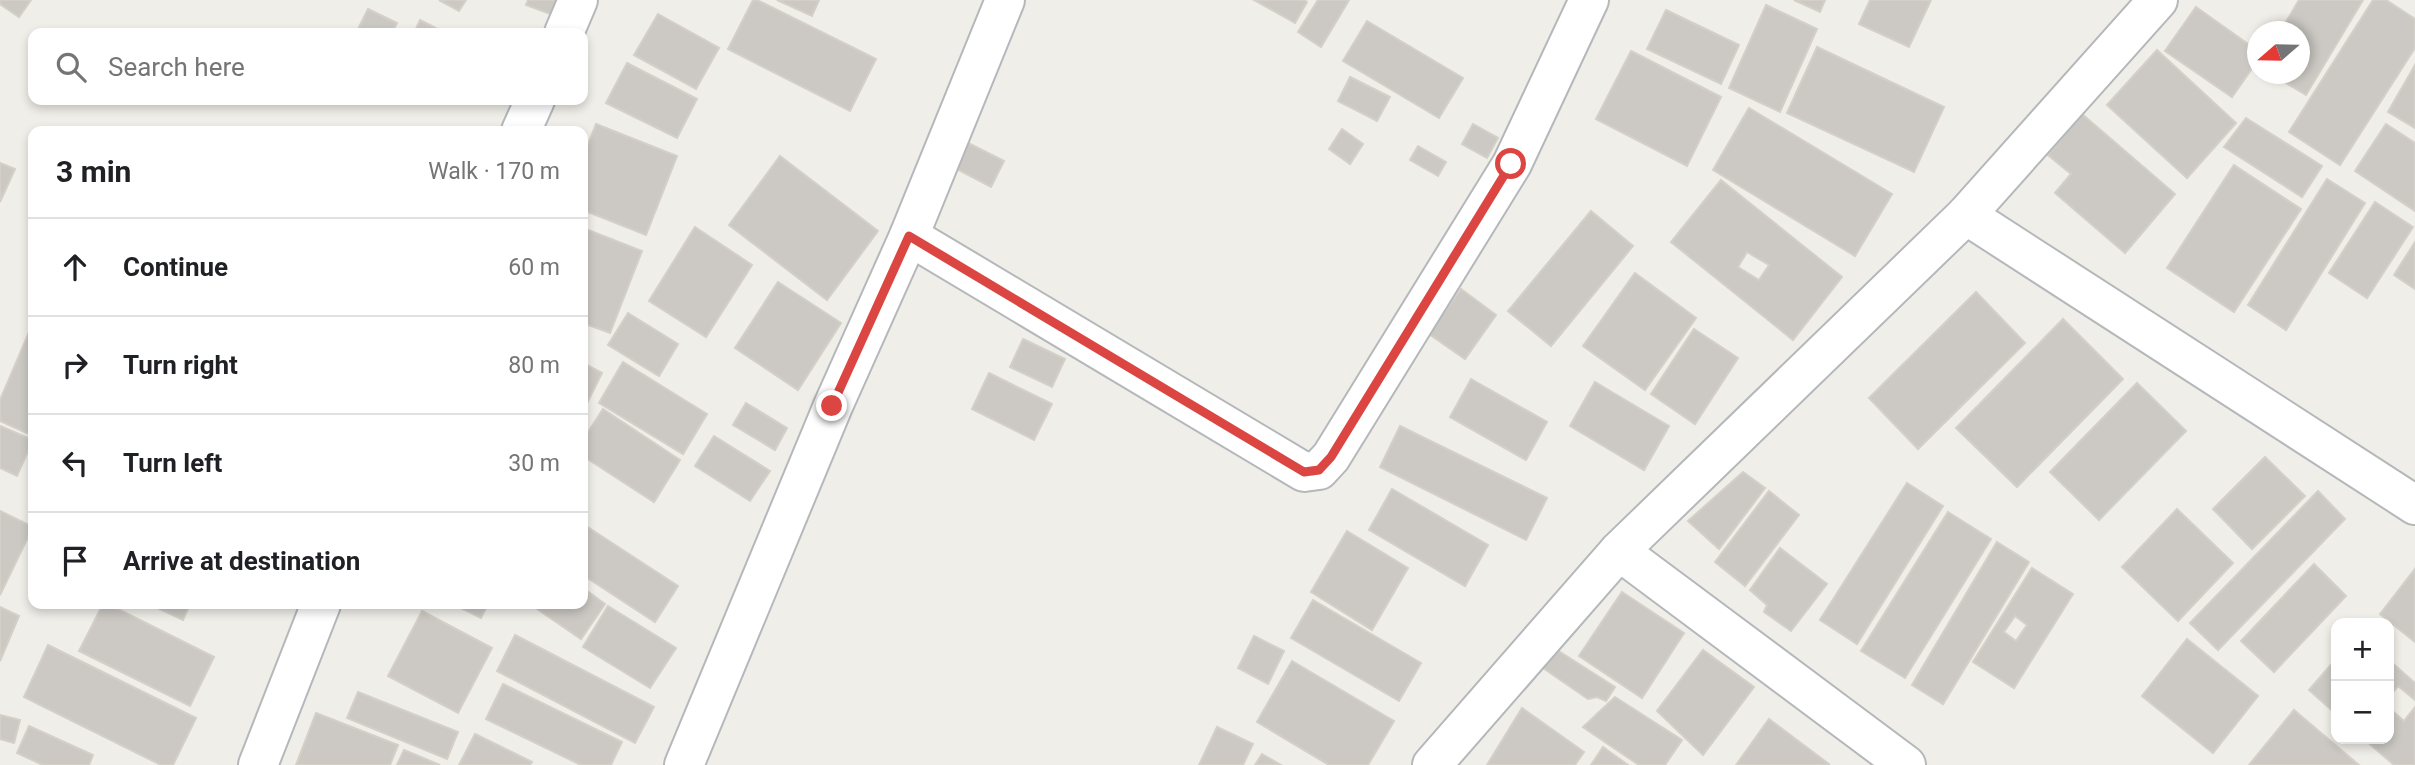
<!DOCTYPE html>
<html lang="en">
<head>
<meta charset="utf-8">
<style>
	body { margin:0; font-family:Roboto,sans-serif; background:#f2f2f2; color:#202124 }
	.controls { position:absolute; right:21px; bottom:21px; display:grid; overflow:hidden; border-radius:14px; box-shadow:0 4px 10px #0003 }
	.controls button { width:63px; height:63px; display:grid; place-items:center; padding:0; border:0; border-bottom:2px solid #e0e0e0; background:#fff; color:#202124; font:35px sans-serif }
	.compass { position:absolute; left:2247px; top:21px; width:63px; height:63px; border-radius:50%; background:#fff; box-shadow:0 4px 10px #0003; rotate:250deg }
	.stop { position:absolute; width:21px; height:21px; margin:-16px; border:5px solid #dc4642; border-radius:50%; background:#fff }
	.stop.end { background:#dc4642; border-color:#fff; box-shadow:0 2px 7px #0008 }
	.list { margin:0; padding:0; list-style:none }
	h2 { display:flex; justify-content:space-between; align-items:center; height:91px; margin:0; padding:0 28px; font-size:30px }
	h2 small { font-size:23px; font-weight:400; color:#757577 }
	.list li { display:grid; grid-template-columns:46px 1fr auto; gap:21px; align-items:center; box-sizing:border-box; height:98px; padding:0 28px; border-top:2px solid #e0e0e0 }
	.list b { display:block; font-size:26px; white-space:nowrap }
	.list em { font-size:23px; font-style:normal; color:#757577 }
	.icon { flex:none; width:38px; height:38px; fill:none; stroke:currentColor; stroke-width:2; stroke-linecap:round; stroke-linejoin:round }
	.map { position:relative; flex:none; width:2415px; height:765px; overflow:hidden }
	.search { position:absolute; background:#fff; box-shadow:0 4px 10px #0003; left:28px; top:28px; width:560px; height:77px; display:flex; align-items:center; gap:18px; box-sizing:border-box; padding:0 24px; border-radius:14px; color:#757577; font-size:26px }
	.panel { position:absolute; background:#fff; box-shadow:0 4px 10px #0003; left:28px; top:126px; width:560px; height:483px; border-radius:14px }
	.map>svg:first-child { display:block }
	.building { fill:#ccc9c4; stroke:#d4cfc7; stroke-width:2; fill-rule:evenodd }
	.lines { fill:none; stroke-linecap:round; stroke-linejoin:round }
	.minor-casing { stroke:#b5b8bb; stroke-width:42 }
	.minor { stroke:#fff; stroke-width:38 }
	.route { stroke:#dc4642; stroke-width:9 }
</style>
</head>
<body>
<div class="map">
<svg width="2415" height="765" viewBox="0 0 2415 765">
	<rect width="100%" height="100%" fill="#f0eee8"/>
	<!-- building -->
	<g class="building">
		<polygon points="0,0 31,0 19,17 0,4"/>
		<polygon points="439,0 466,0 459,11"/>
		<polygon points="528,0 559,0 553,15 526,5"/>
		<polygon points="753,0 757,0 876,59 850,111 728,49"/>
		<polygon points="777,0 819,0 812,16"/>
		<polygon points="1254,0 1304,0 1307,2 1295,23"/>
		<polygon points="1318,0 1349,0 1321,47 1298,32"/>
		<polygon points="1794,0 1825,0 1820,12"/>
		<polygon points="1870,0 1931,0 1909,47 1859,24"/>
		<polygon points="2299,0 2363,0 2306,95 2271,74 2300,74 2300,32 2280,32"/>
		<polygon points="2373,0 2386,0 2415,19 2415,48 2340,165 2289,132"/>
		<polygon points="1766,5 1817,29 1780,112 1729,88"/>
		<polygon points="2196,7 2258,51 2258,60 2232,97 2165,51"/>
		<polygon points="368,9 397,23 392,33 357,31"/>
		<polygon points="1666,10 1739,45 1721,84 1647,49"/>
		<polygon points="658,14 719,48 696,89 634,55"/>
		<polygon points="420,20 445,33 414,33"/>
		<polygon points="1367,21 1463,78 1439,118 1343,61"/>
		<polygon points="1817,47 1944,107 1914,172 1787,113"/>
		<polygon points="2157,50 2236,123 2187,178 2107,105"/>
		<polygon points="1631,51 1721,97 1687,166 1596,119"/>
		<polygon points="627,63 697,99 677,138 606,103"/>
		<polygon points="2415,65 2415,128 2388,112"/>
		<polygon points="1350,77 1390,97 1377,121 1338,101"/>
		<polygon points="1749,108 1892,194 1855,256 1713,170"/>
		<polygon points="2082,114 2175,194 2125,253 2055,193 2071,174 2048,155"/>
		<polygon points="2246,118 2322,166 2302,197 2224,147"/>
		<polygon points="596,124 677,156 646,235 583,210 583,157"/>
		<polygon points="1473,124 1498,138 1487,158 1462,144"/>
		<polygon points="2386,124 2415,143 2415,211 2355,171"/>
		<polygon points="1342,129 1363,144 1350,164 1329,149"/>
		<polygon points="968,143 1004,161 991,187 955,168"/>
		<polygon points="1418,146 1446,162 1438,176 1410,160"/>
		<polygon points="780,156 878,231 827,300 729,225"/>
		<polygon points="0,163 15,169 0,202"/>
		<polygon points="2234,165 2301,209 2234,312 2167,268"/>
		<polygon points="2327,179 2365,203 2286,330 2248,305"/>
		<path d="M1721,180L1842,277L1793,340L1671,242ZM1747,252L1769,265L1759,280L1738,267Z"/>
		<polygon points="2375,202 2413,227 2367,298 2329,273"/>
		<polygon points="1591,211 1633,246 1551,346 1508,311"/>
		<polygon points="695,227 752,265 706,337 649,301"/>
		<polygon points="583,228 642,251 610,333 583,323"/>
		<polygon points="2415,242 2415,289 2394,275"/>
		<polygon points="1635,273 1696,318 1645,390 1583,346"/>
		<polygon points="778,282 841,323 798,390 735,348"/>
		<polygon points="1461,289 1496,315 1465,359 1429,334"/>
		<polygon points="1976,292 2025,343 1918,449 1869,398"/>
		<polygon points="628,313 678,344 659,376 608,345"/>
		<polygon points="2063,319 2123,379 2017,487 1956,428"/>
		<polygon points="33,323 33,436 0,421 0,400"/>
		<polygon points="1694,329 1738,358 1695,424 1651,394"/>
		<polygon points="1023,339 1065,359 1052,387 1010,367"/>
		<polygon points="623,362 707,414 683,454 599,403"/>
		<polygon points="583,363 602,373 583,411"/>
		<polygon points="989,373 1052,404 1034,440 972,409"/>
		<polygon points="1471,379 1547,422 1526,460 1450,417"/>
		<polygon points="1595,382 1669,426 1644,470 1570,426"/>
		<polygon points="2137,383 2186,431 2099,520 2050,472"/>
		<polygon points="746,403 787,428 775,450 733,425"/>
		<polygon points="603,409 680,460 654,502 583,456 583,440"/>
		<polygon points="0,426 33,440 17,476 0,468"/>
		<polygon points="1400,426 1547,498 1526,540 1380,467"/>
		<polygon points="714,436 770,471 750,501 695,466"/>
		<polygon points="2265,457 2305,496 2252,549 2213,509"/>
		<polygon points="1743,472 1765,488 1719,549 1688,521"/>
		<polygon points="1907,483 1943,506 1857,644 1820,620"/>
		<polygon points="1392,489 1488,545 1465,586 1369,530"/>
		<polygon points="1769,491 1799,515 1745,586 1715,562"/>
		<polygon points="2318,491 2345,519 2218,650 2190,623"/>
		<polygon points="2177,509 2233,563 2178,621 2122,567"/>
		<polygon points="0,511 33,527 0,595"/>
		<polygon points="1948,512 1991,539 1905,678 1861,651"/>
		<polygon points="583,524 678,586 655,622 583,575"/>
		<polygon points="1347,531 1408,568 1372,630 1311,592"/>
		<polygon points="1997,542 2029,562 1943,704 1912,685"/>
		<polygon points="1780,548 1827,584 1791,631 1764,612 1767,605 1750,590"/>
		<polygon points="2314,564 2346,596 2274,672 2241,641"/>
		<path d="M2032,568L2073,594L2014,688L1973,662ZM2015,616L2027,625L2016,641L2004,632Z"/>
		<polygon points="2415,569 2415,642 2380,614"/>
		<polygon points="583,588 605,604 581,639 530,604 583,604"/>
		<polygon points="1622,592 1684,633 1642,698 1579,656"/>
		<polygon points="1313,600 1421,663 1399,701 1291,638"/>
		<polygon points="103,604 108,604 214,657 190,706 79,651"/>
		<polygon points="149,604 190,604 183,620"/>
		<polygon points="453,604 488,604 481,618"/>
		<polygon points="608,606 676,648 650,688 583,647"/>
		<polygon points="0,607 19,616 0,661"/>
		<polygon points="422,611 492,648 458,713 388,676"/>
		<polygon points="515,635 654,707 635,743 497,671"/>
		<polygon points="1254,636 1284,651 1268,684 1238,668"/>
		<polygon points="2187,639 2258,696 2213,753 2142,696"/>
		<polygon points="1543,641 1615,687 1606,701 1597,697 1588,699 1530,659"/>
		<polygon points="48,645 196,718 173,765 161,765 24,697"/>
		<polygon points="1703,650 1754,687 1703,755 1657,711"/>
		<polygon points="2336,659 2336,714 2309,690"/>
		<polygon points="2389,660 2415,683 2415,700 2398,686 2389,697"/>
		<polygon points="1292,661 1394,721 1368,765 1329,765 1257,722"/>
		<polygon points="503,684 622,742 611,765 581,765 486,719"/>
		<polygon points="358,692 458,732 447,759 347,718"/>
		<polygon points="1615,697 1682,740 1665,765 1639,765 1583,727"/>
		<polygon points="2415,707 2415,765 2394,765 2364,739 2389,739 2389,708 2404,721"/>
		<polygon points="1522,708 1584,752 1575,765 1487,765"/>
		<polygon points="2294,710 2359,765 2249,765"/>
		<polygon points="316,713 398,745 390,765 296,765"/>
		<polygon points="0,715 20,720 14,743 0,739"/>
		<polygon points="1769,719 1829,764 1828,765 1736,765"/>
		<polygon points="29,726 93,755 89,765 43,765 17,753"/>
		<polygon points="1217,727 1253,744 1243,765 1199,765"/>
		<polygon points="475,734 532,762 530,765 459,765"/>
		<polygon points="1603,747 1628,765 1591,765"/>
		<polygon points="404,750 440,765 397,765"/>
		<polygon points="1262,754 1281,765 1255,765"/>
	</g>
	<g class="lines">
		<defs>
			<g id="minor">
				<polyline points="564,33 578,0"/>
				<polyline points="521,131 535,100"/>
				<polyline points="1966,215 2415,505"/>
				<polyline points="909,236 1304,472 1319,470 1331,457 1512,164 1589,0"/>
				<polyline points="1619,551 1906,765"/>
				<polyline points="258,765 321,604"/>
				<polyline points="684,765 833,406 909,236 1005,0"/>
				<polyline points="1432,765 1619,551 1966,215 2158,0"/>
			</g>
		</defs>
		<!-- minor casing -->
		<use href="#minor" class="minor-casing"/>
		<!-- minor -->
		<use href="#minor" class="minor"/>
	</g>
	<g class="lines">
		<!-- route -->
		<polyline class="route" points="832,406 909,236 1304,472 1319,470 1331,457 1511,164"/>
	</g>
</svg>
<div class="controls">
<button>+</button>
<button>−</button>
</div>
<svg class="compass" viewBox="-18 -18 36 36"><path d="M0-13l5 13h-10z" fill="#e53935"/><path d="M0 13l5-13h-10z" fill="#757577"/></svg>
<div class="stop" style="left:1511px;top:164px"></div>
<div class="stop end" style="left:832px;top:406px"></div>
<div class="search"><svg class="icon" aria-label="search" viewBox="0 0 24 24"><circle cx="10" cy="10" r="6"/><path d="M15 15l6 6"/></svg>Search here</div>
<section class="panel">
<h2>3 min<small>Walk · 170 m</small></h2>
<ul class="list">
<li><svg class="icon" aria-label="ahead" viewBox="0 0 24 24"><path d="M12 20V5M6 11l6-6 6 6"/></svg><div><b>Continue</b></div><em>60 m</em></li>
<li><svg class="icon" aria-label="right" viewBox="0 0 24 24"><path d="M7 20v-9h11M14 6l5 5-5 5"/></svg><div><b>Turn right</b></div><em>80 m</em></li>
<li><svg class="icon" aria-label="left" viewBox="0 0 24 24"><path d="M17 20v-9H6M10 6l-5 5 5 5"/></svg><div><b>Turn left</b></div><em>30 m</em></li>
<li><svg class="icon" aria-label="arrive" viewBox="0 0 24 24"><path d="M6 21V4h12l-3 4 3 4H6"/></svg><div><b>Arrive at destination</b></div></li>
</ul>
</section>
</div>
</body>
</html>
